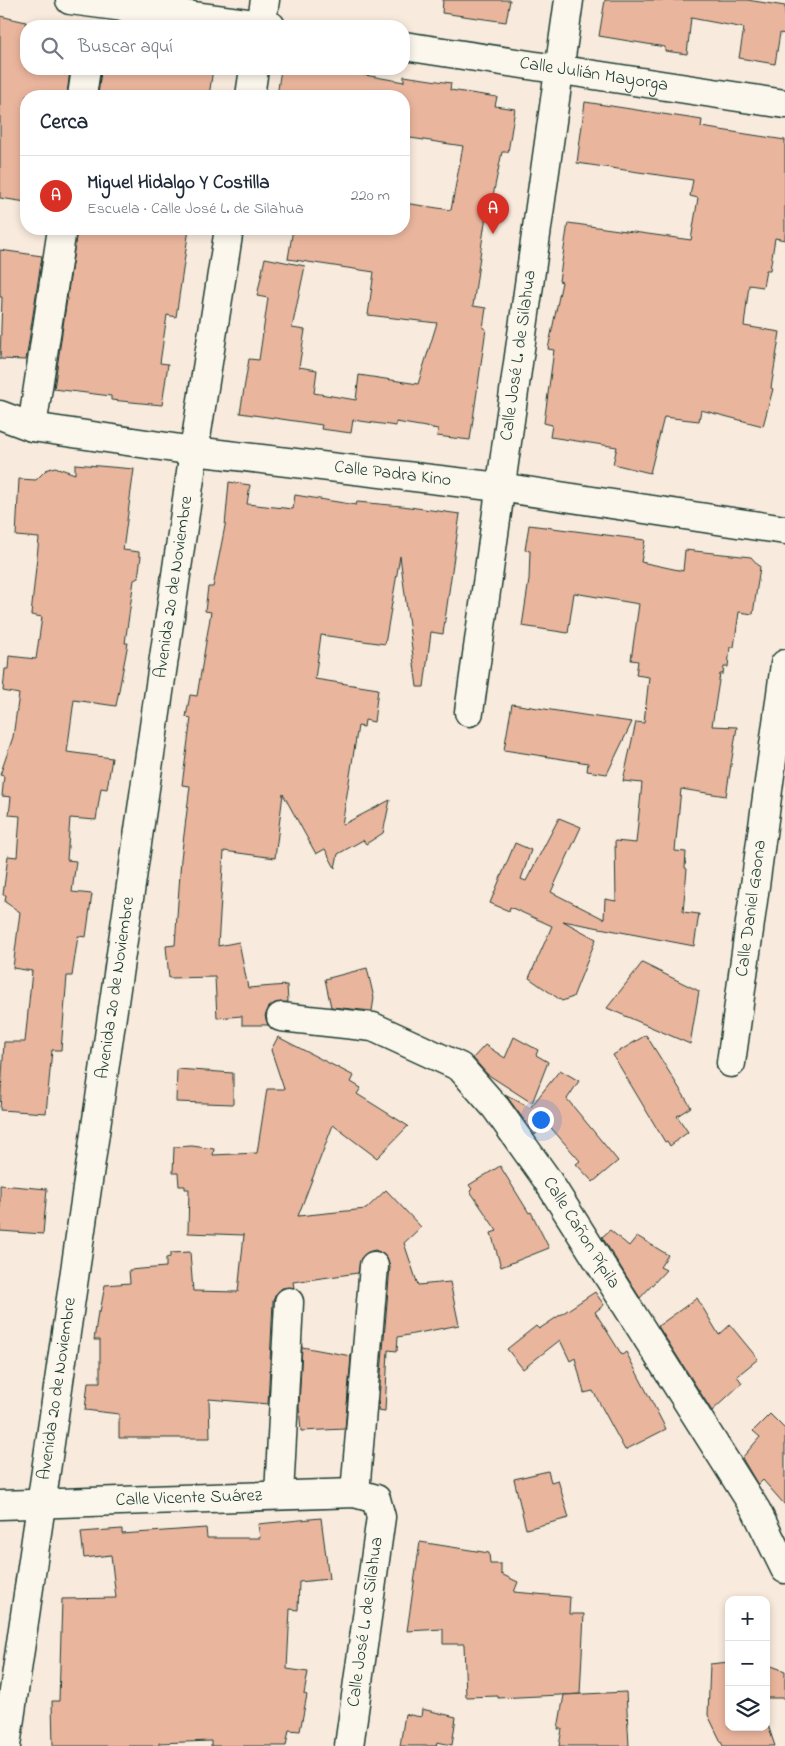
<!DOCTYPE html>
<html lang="es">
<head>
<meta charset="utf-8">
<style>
	body { margin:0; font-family:"Indie Flower",sans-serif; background:#f6f6f7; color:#1f2937 }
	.controls { position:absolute; right:15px; bottom:15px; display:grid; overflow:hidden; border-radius:10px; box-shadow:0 2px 8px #0003 }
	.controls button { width:45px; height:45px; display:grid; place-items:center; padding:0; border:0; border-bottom:1px solid #e0e1e3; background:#fff; color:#1f2937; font:25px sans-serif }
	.you { position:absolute; left:540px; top:1119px; width:18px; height:18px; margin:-12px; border:4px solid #fff; border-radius:50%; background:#1a73e8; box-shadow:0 0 0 8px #1a73e833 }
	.badge { display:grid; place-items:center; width:32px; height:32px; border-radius:50%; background:#d93025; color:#fff; font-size:16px; font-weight:700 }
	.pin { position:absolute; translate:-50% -41px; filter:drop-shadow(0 1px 2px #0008) }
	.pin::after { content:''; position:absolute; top:26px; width:18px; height:15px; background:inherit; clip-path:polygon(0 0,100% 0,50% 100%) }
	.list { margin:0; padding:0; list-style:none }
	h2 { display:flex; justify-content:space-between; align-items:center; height:65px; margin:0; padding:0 20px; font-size:21px }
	h2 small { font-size:16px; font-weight:400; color:#747a83 }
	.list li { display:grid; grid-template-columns:32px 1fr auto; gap:15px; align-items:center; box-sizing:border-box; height:80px; padding:0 20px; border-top:1px solid #e0e1e3 }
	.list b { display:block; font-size:19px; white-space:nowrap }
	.list p { margin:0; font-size:16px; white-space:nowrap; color:#747a83 }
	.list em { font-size:16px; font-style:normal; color:#747a83 }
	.icon { flex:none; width:28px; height:28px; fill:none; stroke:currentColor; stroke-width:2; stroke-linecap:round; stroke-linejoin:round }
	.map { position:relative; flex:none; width:785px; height:1746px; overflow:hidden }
	.search { position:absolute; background:#fff; box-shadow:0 2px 8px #0003; left:20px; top:20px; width:390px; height:55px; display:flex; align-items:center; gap:12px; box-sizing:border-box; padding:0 18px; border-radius:20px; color:#747a83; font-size:19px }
	.panel { position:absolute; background:#fff; box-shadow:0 2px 8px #0003; left:20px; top:90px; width:390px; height:145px; border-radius:20px }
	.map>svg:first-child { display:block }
	.building { fill:#eab59d; stroke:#1f3d34 }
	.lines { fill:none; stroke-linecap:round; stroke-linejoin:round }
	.minor-casing { stroke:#1f3d34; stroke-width:31 }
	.minor { stroke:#fbf7ec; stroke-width:28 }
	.labels { text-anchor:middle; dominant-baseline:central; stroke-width:4; stroke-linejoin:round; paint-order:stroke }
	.street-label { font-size:18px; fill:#1f3d34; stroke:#fbf7ec }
</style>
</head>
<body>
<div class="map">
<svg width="785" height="1746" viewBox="0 0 785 1746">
	<rect width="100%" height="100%" fill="#f8eadc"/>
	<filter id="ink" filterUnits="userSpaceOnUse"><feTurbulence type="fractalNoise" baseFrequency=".02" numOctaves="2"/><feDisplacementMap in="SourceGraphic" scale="10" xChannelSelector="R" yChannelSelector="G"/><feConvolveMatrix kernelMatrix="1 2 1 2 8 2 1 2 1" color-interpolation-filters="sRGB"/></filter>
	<g filter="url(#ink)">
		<!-- building -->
		<g class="building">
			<polygon points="443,0 510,0 506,22 442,13"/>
			<polygon points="605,0 747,0 785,6 785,34 780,33 775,64 739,58 744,28 691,18 687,54 665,51 665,47 599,36"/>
			<polygon points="0,16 26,22 26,69 70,69 67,96 26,96 26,202 0,198"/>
			<polygon points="101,69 213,69 209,96 98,96"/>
			<polygon points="281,69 331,69 404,82 404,76 451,83 450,90 497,97 495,106 515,109 508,152 502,152 490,210 487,209 481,249 473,306 486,308 483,328 486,329 470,440 437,436 438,429 396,422 396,426 353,420 351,433 321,429 322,425 240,413 249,359 259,360 268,298 257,296 265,258 305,266 292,328 305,330 299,367 317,370 314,393 356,400 359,375 418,384 437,323 368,315 374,272 288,259 293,229 404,229 404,203 451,210 463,146 404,137 404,96 277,96"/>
			<polygon points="585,102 702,120 701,127 785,140 785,240 775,238 770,270 766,270 763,287 749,285 744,326 780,332 771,388 773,389 763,426 701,410 699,421 664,417 650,473 613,464 617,447 550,437 552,425 544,423 554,350 548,349 562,282 559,281 568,223 691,240 698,198 690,196 693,180 577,163"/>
			<polygon points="77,229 189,229 176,317 167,315 160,363 168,364 162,405 111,400 111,396 54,389"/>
			<polygon points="0,250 42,256 26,360 0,359 2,297 0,297"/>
			<polygon points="75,464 134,469 123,550 139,552 139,556 141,556 138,578 134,580 125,643 128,643 116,706 74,700 67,752 112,758 107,789 101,788 96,820 70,818 67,860 76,861 72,892 92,894 86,937 78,936 72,976 67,976 61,1050 52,1050 46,1113 0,1110 4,1042 25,1042 32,971 13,968 20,912 5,902 6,895 3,895 8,856 17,857 20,816 9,815 11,797 2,796 4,776 0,775 13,737 19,694 3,691 5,669 8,669 9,656 36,659 42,617 31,615 39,538 16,536 19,479 36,480 46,470 55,467 75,474"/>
			<polygon points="229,482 250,485 247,504 293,509 295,495 356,505 357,502 402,506 460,514 443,634 431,632 424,687 417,687 400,556 385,644 321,635 315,679 378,689 374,722 365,720 364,727 358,726 342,825 390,800 383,833 366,844 363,840 338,854 335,868 325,849 316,854 283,794 275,858 224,851 218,946 239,942 248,988 287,985 288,1002 275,1003 269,1007 265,1016 268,1025 242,1025 242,1016 217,1018 215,977 169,978 166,946 175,945 181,859 190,786 182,785 191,718 186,717 190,695 197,696 211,612 205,611 208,587 213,587 225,526"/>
			<polygon points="529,525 645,540 641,562 683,571 685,550 751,557 760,567 753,614 739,612 734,647 730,647 728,667 724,667 723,674 720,674 712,726 737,727 726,796 681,789 675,851 686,852 685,868 687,869 683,912 699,914 694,946 563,921 596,939 573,997 562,1001 529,978 552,926 510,907 509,911 490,903 515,843 531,850 521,879 526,881 559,818 581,827 551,892 604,919 605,899 616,901 615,841 636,843 642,783 623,781 636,722 644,723 649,677 636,675 638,661 631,660 639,604 574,593 568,633 522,626 529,580 530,551 525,550"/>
			<polygon points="512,704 603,718 632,722 607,774 587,771 588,763 504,750"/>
			<polygon points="642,963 699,991 690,1044 607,1008"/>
			<polygon points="367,968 374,998 372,1011 331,1007 325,979"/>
			<polygon points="646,1035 691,1107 677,1116 688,1132 670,1146 667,1141 665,1142 613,1055"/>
			<polygon points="278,1037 354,1076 351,1082 361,1088 357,1094 408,1126 377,1158 333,1125 298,1216 366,1209 386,1190 421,1227 404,1243 418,1285 450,1282 459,1325 398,1337 397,1351 388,1350 385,1411 378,1410 390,1267 388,1259 382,1253 375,1250 368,1252 361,1258 358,1273 293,1282 294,1288 282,1288 276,1294 273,1301 268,1404 209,1399 210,1438 119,1438 119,1414 85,1410 88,1382 100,1382 100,1340 94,1340 98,1312 100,1312 105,1285 130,1283 129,1270 166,1267 166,1258 170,1257 170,1253 190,1252 193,1291 238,1292 244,1235 188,1233 189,1189 185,1189 185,1186 179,1186 178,1173 173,1173 174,1147 192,1146 214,1149 213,1155 257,1153 267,1089 284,1089 271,1050"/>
			<polygon points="514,1037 538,1050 536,1055 548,1062 532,1103 487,1074 473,1058 485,1045 505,1058"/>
			<polygon points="177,1069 233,1073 233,1104 176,1102"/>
			<polygon points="560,1070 579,1081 567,1099 618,1161 593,1182 576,1164 580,1161 546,1122 535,1135 505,1094 530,1108"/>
			<polygon points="500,1166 529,1213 531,1212 549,1248 501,1267 491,1233 497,1231 470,1191 472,1189 469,1185"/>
			<polygon points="0,1185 47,1189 43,1234 0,1231"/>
			<polygon points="610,1230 629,1246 637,1236 668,1255 660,1267 666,1270 640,1298 602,1237"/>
			<polygon points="595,1292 604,1305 595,1312 622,1355 626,1352 666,1429 625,1450 593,1391 584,1393 575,1358 570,1361 560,1340 523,1369 507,1349 536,1326 539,1329"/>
			<polygon points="697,1298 719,1335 730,1325 758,1359 737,1376 742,1383 712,1411 658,1326"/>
			<polygon points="302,1347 351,1356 345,1429 301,1431 299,1407"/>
			<polygon points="770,1414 785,1429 785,1505 763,1480 758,1485 742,1458 760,1437 753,1431"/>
			<polygon points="548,1471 551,1482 558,1480 569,1518 526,1529 514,1479"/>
			<polygon points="321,1518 329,1579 299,1582 298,1610 290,1609 287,1669 308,1672 304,1694 307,1695 300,1731 289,1730 286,1746 211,1746 211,1741 159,1743 159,1746 53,1746 52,1701 59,1701 62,1599 116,1598 111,1555 84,1558 81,1532 122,1529 122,1534 206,1528 207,1538 260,1538 258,1524"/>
			<polygon points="420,1542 489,1553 490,1564 501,1564 501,1574 518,1582 514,1592 570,1597 569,1614 584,1614 580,1694 498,1698 498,1696 466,1697 464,1644 443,1644 443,1629 407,1631"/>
			<polygon points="729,1662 729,1727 766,1727 766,1719 775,1746 723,1746 708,1715 710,1664"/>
			<polygon points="766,1664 785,1671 785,1698 766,1698"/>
			<polygon points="626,1692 629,1746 559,1746 562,1729 558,1729 564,1695"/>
			<polygon points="422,1709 456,1717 452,1745 437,1742 436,1746 400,1746 405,1714 421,1717"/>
		</g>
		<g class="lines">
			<defs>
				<g id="minor">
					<polyline points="70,0 271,26"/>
					<polyline points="261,26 265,0"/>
					<path id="s1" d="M404,46L785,104"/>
					<polyline points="82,96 86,69"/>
					<polyline points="250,96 254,69"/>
					<path id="s2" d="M0,415L32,427L194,451L499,487L785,530"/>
					<polyline points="32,427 62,229"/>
					<path id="s3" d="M469,712L569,0"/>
					<path id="s4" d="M281,1017L373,1027L460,1067L496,1108L546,1178L756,1510L785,1569"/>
					<path id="s5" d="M731,1063L785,664"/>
					<polyline points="355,1493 374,1266"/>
					<polyline points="279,1495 289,1302"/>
					<path id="s6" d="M0,1505L355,1493L376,1499L381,1517L349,1746"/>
					<path id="s7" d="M6,1746L194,451L229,229"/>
				</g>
			</defs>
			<!-- minor casing -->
			<use href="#minor" class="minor-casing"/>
			<!-- minor -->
			<use href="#minor" class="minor"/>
		</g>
	</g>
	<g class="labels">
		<!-- street labels -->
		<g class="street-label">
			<text stroke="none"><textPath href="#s1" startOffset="192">Calle Julián Mayorga</textPath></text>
			<text stroke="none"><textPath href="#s3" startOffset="360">Calle José L. de Silahua</textPath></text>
			<text stroke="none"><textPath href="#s2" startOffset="398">Calle Padra Kino</textPath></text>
			<text stroke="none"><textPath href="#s7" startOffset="1171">Avenida 20 de Noviembre</textPath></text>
			<text stroke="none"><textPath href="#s5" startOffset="156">Calle Daniel Gaona</textPath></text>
			<text stroke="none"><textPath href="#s7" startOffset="766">Avenida 20 de Noviembre</textPath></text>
			<text stroke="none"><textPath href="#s4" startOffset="394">Calle Cañon Pípila</textPath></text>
			<text stroke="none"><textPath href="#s7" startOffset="361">Avenida 20 de Noviembre</textPath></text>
			<text stroke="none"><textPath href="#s6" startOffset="189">Calle Vicente Suárez</textPath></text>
			<text transform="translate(366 1622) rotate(-82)">Calle José L. de Silahua</text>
		</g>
	</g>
</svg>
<div class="controls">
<button>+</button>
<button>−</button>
<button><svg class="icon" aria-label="layers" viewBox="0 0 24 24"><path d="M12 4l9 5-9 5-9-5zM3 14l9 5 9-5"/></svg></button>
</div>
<div class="you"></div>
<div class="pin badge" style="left:493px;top:234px">A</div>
<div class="search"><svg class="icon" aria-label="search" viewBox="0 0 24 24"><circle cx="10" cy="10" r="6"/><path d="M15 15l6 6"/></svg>Buscar aquí</div>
<section class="panel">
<h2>Cerca<small></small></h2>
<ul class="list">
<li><span class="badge">A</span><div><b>Miguel Hidalgo Y Costilla</b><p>Escuela · Calle José L. de Silahua</p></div><em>220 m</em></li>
</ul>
</section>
</div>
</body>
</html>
